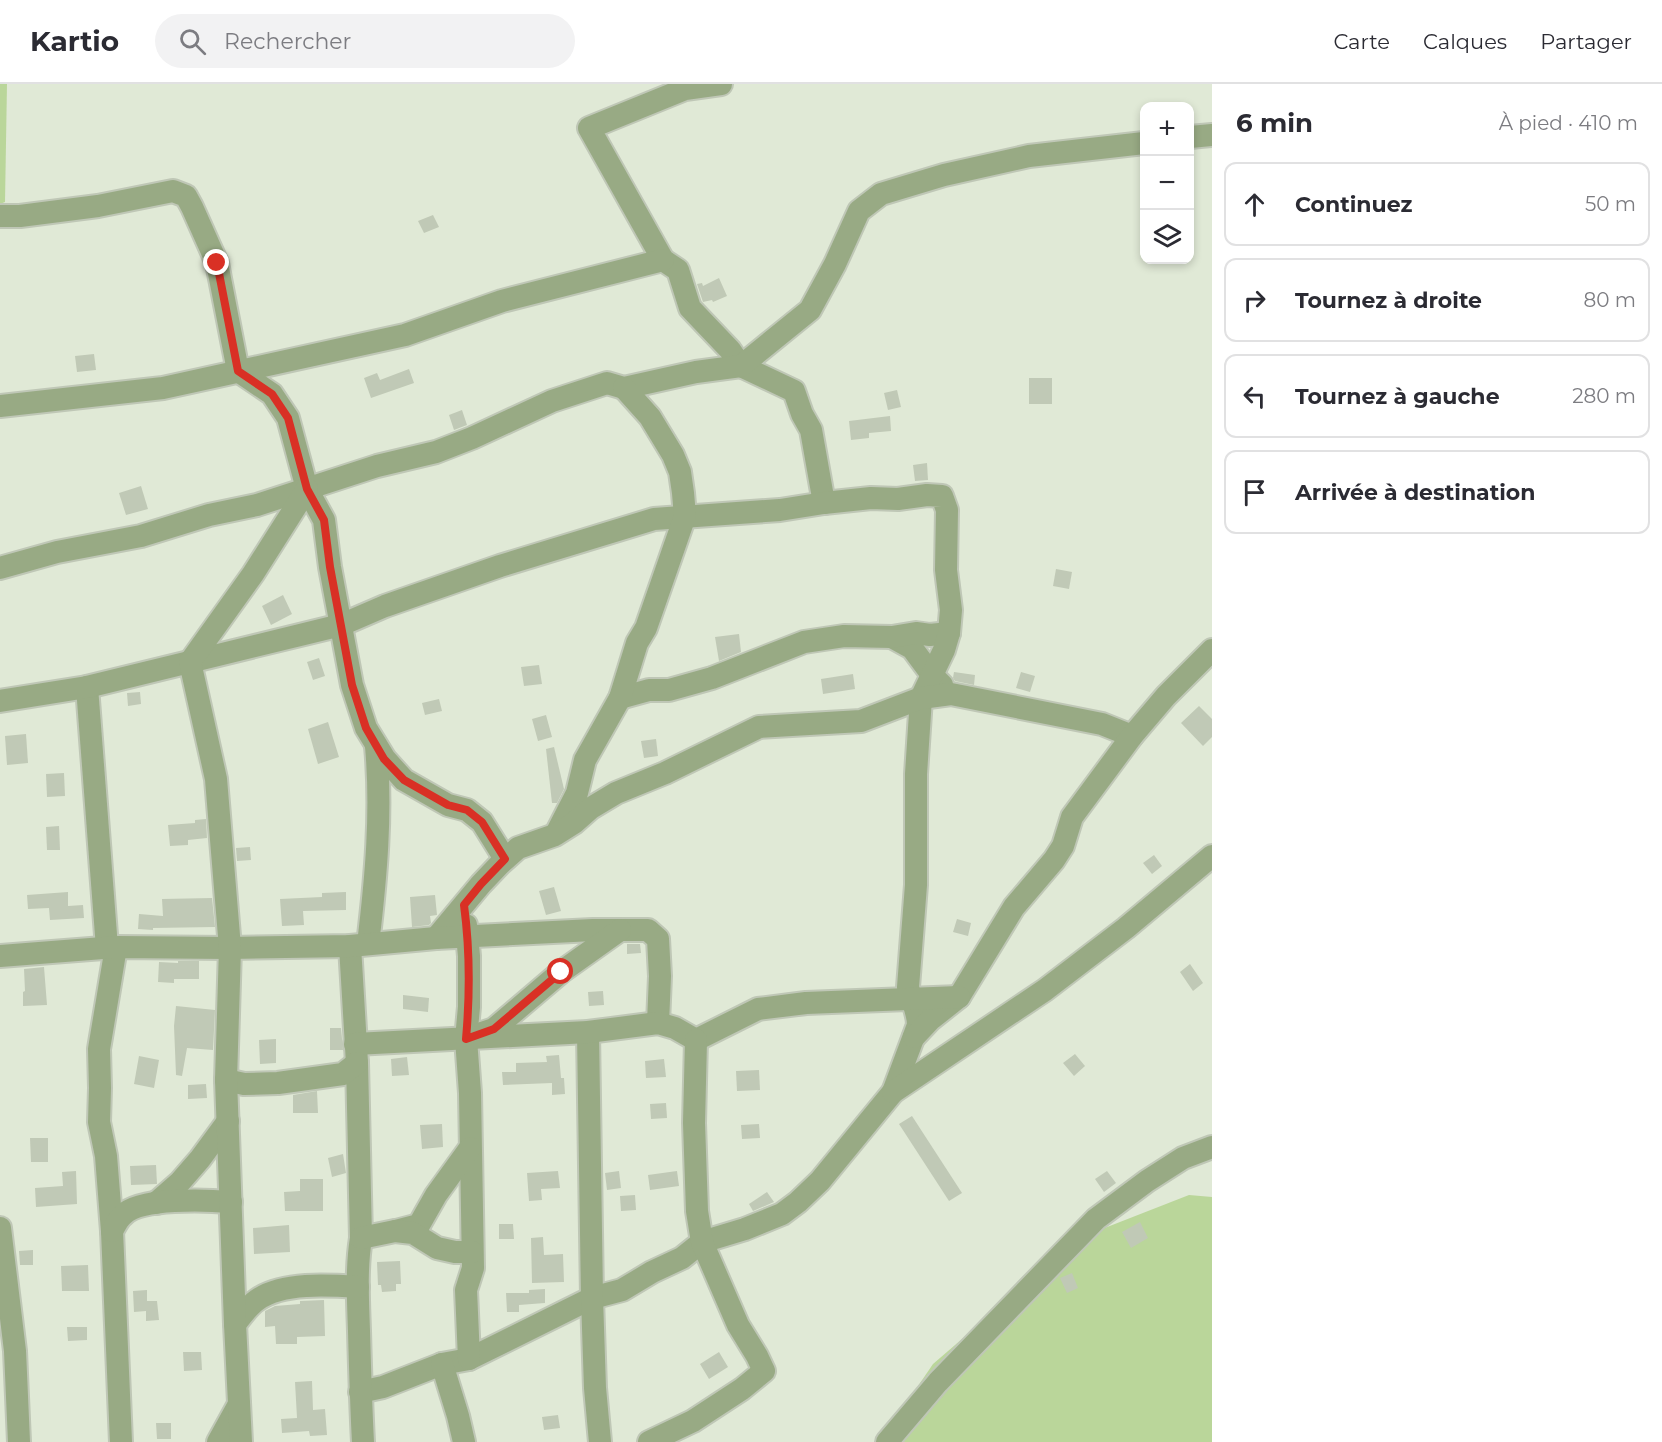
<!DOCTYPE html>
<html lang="fr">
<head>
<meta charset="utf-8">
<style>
	body { margin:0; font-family:Montserrat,sans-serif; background:#f2f2f3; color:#2b2b33 }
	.controls { position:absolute; right:18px; top:18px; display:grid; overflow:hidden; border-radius:12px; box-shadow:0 3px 9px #0003 }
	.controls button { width:54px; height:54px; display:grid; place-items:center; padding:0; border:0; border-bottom:2px solid #e1e1e2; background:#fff; color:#2b2b33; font:30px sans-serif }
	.stop { position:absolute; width:18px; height:18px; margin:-14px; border:4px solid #d93025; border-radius:50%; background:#fff }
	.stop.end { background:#d93025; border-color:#fff; box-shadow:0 2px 6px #0008 }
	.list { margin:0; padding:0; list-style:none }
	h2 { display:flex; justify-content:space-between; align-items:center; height:78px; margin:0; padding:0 24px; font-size:26px }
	h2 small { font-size:20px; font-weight:400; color:#7c7c81 }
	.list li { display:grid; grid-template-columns:39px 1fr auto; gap:18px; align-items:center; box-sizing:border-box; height:84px; margin:0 12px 12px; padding:0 12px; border:2px solid #e1e1e2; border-radius:12px }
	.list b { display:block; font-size:22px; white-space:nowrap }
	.list em { font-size:20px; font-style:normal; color:#7c7c81 }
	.icon { flex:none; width:33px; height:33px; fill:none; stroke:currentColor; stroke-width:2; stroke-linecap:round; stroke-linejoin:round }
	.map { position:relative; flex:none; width:1212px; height:1358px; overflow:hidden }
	header { display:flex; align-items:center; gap:36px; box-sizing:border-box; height:84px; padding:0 30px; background:#fff; border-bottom:2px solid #e1e1e2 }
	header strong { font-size:28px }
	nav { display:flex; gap:33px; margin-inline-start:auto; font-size:21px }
	.search { width:420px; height:54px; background:#f2f2f3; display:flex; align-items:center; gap:15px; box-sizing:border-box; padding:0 21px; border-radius:33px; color:#7c7c81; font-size:22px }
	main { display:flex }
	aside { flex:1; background:#fff }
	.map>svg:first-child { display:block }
	.green { fill:#bad69a }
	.building { fill:#c0c9b6 }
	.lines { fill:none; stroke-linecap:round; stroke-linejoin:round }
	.minor-casing { stroke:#bfc7b6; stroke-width:26 }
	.minor { stroke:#98aa84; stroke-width:22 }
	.route { stroke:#d93025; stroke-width:8 }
</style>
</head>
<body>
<header>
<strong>Kartio</strong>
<div class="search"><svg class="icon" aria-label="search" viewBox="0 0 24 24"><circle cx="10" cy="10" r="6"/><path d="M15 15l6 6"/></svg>Rechercher</div>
<nav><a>Carte</a><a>Calques</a><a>Partager</a></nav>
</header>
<main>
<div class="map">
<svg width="1212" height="1358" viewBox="0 0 1212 1358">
	<rect width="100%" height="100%" fill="#e0e9d6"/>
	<!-- green -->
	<g class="green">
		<polygon points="0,0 7,0 5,118 0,120"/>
		<polygon points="1189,1111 1212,1113 1212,1358 880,1358 933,1280 1079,1154"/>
	</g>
	<!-- building -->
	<g class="building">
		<polygon points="433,131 439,143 424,149 418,137"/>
		<polygon points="719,194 727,212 713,218 712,216 703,218 697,200 702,199 703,202"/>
		<polygon points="94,270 96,286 77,288 75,272"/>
		<polygon points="409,285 414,299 371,314 364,294 377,289 380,296"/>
		<rect x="1029" y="294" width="23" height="26"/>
		<polygon points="897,306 901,323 888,326 884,309"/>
		<polygon points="462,326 467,341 454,346 449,331"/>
		<polygon points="890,332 891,347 869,349 869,354 851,356 849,337"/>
		<polygon points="927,379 928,396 915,397 913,381"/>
		<polygon points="141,402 148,425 126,431 119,409"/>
		<polygon points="1056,485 1072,488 1069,505 1053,502"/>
		<polygon points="283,511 292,530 271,541 262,522"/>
		<polygon points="739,550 741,568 719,577 715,553"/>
		<polygon points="319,574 325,592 313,596 307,578"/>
		<polygon points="539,581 542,600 524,602 521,583"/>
		<polygon points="954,588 975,591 974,601 955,597 953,594"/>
		<polygon points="1021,588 1035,592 1030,608 1016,604"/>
		<polygon points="853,590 855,605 823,610 821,595"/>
		<polygon points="140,608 141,620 128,622 127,609"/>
		<polygon points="439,615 442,627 425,631 422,619"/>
		<polygon points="1199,622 1212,635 1212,653 1203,662 1181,639"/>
		<polygon points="546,631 552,653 538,657 532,635"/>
		<polygon points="328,638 339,673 318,680 308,645"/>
		<polygon points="26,650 28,679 7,681 5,652"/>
		<polygon points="656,655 658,672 644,674 641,657"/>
		<polygon points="554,663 564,705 557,719 552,719 546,665"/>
		<polygon points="64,689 65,712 47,713 46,690"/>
		<polygon points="206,735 207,754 188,756 188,761 170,762 168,741 195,739 195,736"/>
		<polygon points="59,742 60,766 47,766 46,743"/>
		<polygon points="250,763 251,776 237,777 236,764"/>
		<polygon points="1154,771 1162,782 1152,790 1143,779"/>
		<polygon points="554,803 561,827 546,831 539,807"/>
		<polygon points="68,808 68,822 83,821 84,834 50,836 49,824 28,825 27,811"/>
		<polygon points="346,808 346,826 303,827 304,841 282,842 280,815 322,813 322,809"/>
		<polygon points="435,811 437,831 430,832 431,839 429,841 412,843 410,813"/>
		<polygon points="212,814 215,843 153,844 153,846 138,845 139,830 163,832 162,815"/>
		<polygon points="957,835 971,839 968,852 953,848"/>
		<polygon points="627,860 640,860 641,869 627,870"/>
		<polygon points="178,877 199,877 199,895 174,895 174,899 158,898 159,878 178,879"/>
		<polygon points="1190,880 1203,899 1193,907 1180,888"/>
		<polygon points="44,883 47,921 23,922 23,908 25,907 24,885"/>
		<polygon points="603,907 604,921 589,922 588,908"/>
		<polygon points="403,911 429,914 428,928 403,925"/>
		<polygon points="176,922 215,926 213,966 187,964 182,992 176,991 174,942"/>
		<polygon points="330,944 341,944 343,966 330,966"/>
		<polygon points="276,955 276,979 260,980 259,956"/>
		<polygon points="1075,970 1085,982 1074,992 1063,979"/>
		<polygon points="559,971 561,994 564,994 565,1010 552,1011 552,999 503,1001 502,988 516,988 516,979 547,978 546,972"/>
		<polygon points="139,972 159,976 154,1004 134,1000"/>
		<polygon points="407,973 409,991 392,992 391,975"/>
		<polygon points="664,975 666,993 646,994 645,977"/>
		<polygon points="759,986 760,1006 737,1007 736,987"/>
		<polygon points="206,1000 207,1014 188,1015 188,1001"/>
		<polygon points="317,1007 318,1029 293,1029 293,1011"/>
		<polygon points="666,1019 667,1034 651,1035 650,1020"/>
		<polygon points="912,1032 962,1109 949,1117 899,1040"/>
		<polygon points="442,1040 443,1063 422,1065 420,1041"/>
		<polygon points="759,1040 760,1054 742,1055 741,1041"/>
		<polygon points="30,1054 48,1054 48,1078 31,1078"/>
		<polygon points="343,1070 346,1089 332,1093 328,1074"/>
		<polygon points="156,1081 157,1100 131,1101 130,1082"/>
		<polygon points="76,1087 77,1120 36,1123 35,1104 63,1102 62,1088"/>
		<polygon points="558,1087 560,1104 541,1105 542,1116 529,1117 527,1089"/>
		<polygon points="619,1087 621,1104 607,1106 605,1089"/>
		<polygon points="677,1087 679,1102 650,1106 648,1091"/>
		<polygon points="1107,1087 1116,1099 1104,1108 1095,1095"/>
		<polygon points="300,1095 323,1095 323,1127 285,1127 284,1108 300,1107"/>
		<polygon points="767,1108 774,1118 753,1127 749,1120"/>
		<polygon points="635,1111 636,1126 621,1127 620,1112"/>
		<polygon points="1140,1138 1148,1154 1131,1164 1122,1148"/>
		<polygon points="499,1140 513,1140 514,1155 499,1155"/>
		<polygon points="289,1141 290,1168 254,1170 253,1144"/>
		<polygon points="543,1153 544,1171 563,1170 564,1198 532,1199 531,1154"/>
		<polygon points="33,1166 33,1181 20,1181 19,1167"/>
		<polygon points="400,1177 401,1200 396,1200 396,1207 382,1208 381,1201 378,1201 377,1178"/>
		<polygon points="88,1181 89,1207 62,1207 61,1182"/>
		<polygon points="1072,1189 1078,1204 1067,1209 1060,1194"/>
		<polygon points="545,1205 545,1219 519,1221 519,1228 507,1228 506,1209 529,1209 529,1206"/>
		<polygon points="147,1206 147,1217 157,1217 159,1236 146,1237 146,1227 134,1228 133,1207"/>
		<polygon points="324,1216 325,1252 297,1253 297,1260 276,1260 275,1242 265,1243 265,1227 275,1222 300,1220 300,1217"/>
		<polygon points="67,1243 87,1243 87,1256 68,1257"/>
		<polygon points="183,1268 201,1268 202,1286 184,1287"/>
		<polygon points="719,1268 728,1283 709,1295 700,1280"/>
		<polygon points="312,1297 313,1326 325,1325 327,1351 310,1352 309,1347 282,1349 281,1335 297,1334 295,1298"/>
		<polygon points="558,1331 560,1344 544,1346 542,1333"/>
		<polygon points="156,1339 171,1339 171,1355 157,1355"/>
	</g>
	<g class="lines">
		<defs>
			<g id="minor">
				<polyline points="721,0 685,5 589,44 663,176 678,186 690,224 730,266 741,282 794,307 802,330 811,346 824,419"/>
				<polyline points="1190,53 1212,51"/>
				<polyline points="0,132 20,132 98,122 173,107 186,112 192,123 217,179 238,287 272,310 288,334 307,405 324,436 330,483 352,601 366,644 385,675 404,696 448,721 467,726 482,738 505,775"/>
				<polyline points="0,322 163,304 405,251 502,217 663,176"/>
				<polyline points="0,484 57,468 141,452 209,431 257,421 377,382 436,368 472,354 552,317 607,299 624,304 696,288 741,282 810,226 835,180 859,127 881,110 944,91 1029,72 1144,59"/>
				<polyline points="892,553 912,564 932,591 942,601"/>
				<polyline points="87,603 107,864"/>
				<polyline points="620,614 649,606 669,606 712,594 804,558 844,552 892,553 916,549 930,551 949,549"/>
				<path d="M0,617L87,603L341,541L385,522L500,482L654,435L780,426L824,419L871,414L898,415L927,411L942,412L947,426L946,486L951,526L949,549L944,566L921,614L916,690V801L908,903C911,917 918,926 918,941L893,1008L820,1097L798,1118L782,1130L745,1145L702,1158L682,1174L652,1188L622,1206L592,1214L469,1275L442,1280L383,1303L360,1308"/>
				<polyline points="557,748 577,709 585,676 620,614 637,559 646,544 685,432 683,409 680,388 673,371 650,333 624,304"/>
				<polyline points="466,841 469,872 469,923 466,955 470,1009 473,1184 466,1206 469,1275"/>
				<polyline points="436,854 481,800 500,780 518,764 555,751 574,739 591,724 616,709 665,689 759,643 861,637 921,614 951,610 1102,640 1132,652"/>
				<path d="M368,860C376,794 382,728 376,662"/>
				<path d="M350,862L357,979L361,1154C356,1185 358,1216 359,1247C360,1284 361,1321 363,1358"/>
				<polyline points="116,863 99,965 100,1004 99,1038 106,1072 112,1147 121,1358"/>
				<polyline points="0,872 116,863 230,864 350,862 436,854 593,846 648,846 658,855 660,892 658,939"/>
				<polyline points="588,948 592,1214 595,1304 600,1358"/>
				<polyline points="476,951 494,945 561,888 620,846"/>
				<polyline points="914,953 930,936 959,913 1014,823 1054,776 1063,762 1072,733 1132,652 1166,612 1212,566"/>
				<polyline points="696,956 758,925 806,919 959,913"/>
				<polyline points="355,960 588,948 658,939 675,944 696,956"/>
				<polyline points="226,996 244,1000 278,999 343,990 357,979"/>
				<polyline points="893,1008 1045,906 1126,844 1212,772"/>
				<polyline points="156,1119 180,1098 200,1075 228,1037"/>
				<polyline points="0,1144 15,1267 19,1358"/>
				<path d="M112,1147C115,1142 118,1135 123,1131C140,1113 207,1116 231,1118"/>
				<polyline points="396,1147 419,1141 436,1111 470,1064"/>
				<polyline points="361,1154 395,1147 413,1149 437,1164 455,1168 472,1168"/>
				<path d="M235,1240C242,1232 248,1222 257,1216C282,1198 328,1201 358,1203"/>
				<polyline points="442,1280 458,1332 464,1358"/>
				<polyline points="218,1358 239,1320"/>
				<polyline points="241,1358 235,1240 226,996 230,864 216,695 190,578 253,490 307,405"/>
				<polyline points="649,1358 693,1337 742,1305 764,1287 757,1272 738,1241 702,1158 697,1127 694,1039 696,956"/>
				<polyline points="887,1358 938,1298 1096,1135 1147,1097 1183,1074 1212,1063"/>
			</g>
		</defs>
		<!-- minor casing -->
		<use href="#minor" class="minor-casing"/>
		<!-- minor -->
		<use href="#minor" class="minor"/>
	</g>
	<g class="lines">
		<!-- route -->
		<path class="route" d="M217,179L238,287L272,310L288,334L307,405L324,436L330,483L352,601L366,644L384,675L404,696L448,721L467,726L482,738L505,775L481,800L464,821C470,866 470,910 466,955L494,945L561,888"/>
	</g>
</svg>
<div class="controls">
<button>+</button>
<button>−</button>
<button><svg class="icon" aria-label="layers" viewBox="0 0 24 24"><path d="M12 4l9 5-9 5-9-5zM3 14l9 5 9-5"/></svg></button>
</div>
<div class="stop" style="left:561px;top:888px"></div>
<div class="stop end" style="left:217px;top:179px"></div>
</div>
<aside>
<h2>6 min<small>À pied · 410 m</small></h2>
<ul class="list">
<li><svg class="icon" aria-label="ahead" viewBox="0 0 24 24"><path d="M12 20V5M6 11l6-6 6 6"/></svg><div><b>Continuez</b></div><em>50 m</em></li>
<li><svg class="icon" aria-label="right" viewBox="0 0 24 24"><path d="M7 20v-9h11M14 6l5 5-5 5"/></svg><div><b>Tournez à droite</b></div><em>80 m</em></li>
<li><svg class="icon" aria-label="left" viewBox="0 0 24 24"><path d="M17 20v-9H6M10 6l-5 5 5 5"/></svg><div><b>Tournez à gauche</b></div><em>280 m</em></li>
<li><svg class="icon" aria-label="arrive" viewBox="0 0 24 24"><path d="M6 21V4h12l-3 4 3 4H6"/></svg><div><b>Arrivée à destination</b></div></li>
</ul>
</aside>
</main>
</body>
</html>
